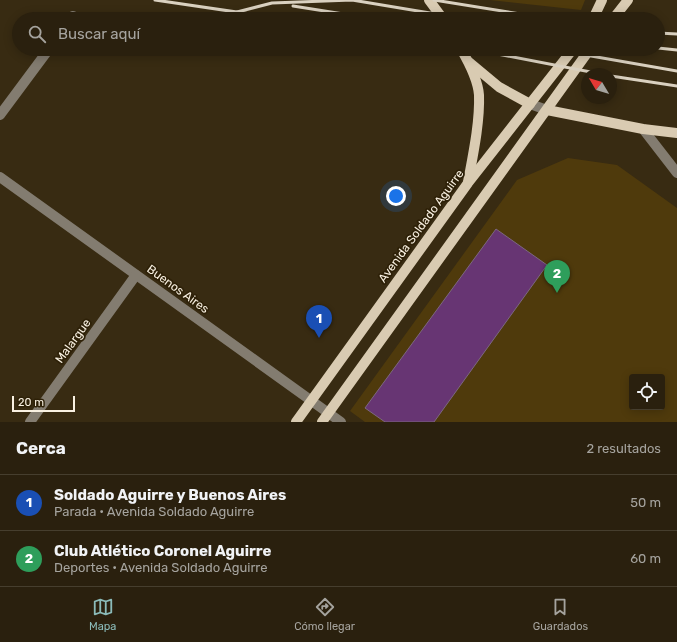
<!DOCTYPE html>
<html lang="es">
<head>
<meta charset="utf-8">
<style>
	body { margin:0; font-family:Rubik,sans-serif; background:#362d1c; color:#f1f3f6 }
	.controls { position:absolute; right:12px; bottom:12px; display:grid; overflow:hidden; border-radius:4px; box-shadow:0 2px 10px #0003 }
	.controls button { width:36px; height:36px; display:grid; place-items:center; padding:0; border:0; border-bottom:1px solid #463e2e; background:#2a200e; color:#f1f3f6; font:20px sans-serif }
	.compass { position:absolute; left:581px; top:68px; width:36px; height:36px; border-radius:50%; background:#2a200e; box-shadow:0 2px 10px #0003; rotate:308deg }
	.scale { position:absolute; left:12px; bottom:10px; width:63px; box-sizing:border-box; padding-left:4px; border:2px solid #f9f1e2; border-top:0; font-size:11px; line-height:14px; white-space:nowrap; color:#f9f1e2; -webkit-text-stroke:3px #2e2108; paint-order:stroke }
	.you { position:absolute; left:396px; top:196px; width:14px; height:14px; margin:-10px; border:3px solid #fff; border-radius:50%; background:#1a73e8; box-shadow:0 0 0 6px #1a73e833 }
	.badge { display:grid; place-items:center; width:26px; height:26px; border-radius:50%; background:#8bbbb9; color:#fff; font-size:13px; font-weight:700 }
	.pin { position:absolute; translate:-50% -33px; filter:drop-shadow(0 1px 2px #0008) }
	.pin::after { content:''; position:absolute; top:21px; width:14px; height:12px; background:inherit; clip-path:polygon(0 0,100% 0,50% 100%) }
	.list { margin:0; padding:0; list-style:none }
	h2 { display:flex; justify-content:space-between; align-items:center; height:52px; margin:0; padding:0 16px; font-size:17px }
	h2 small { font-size:13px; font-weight:400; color:#a5a39e }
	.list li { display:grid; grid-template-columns:26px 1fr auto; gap:12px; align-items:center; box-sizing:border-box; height:56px; padding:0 16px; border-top:1px solid #463e2e }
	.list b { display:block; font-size:15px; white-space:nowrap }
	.list p { margin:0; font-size:13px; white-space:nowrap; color:#a5a39e }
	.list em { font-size:13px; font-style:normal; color:#a5a39e }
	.icon { flex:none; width:22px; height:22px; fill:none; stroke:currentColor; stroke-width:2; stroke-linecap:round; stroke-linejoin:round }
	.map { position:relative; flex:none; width:677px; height:422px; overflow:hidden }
	.search { position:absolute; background:#2a200e; box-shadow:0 2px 10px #0003; left:12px; right:12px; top:12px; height:44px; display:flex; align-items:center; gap:10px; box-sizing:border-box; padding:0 14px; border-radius:22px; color:#a5a39e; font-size:15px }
	.sheet { height:164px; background:#2a200e }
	nav { display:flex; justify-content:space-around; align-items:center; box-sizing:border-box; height:56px; border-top:1px solid #463e2e; background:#2a200e; font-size:11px; color:#a5a39e }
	nav a { display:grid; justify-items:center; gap:2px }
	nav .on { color:#8bbbb9 }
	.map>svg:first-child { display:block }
	.green { fill:#4f3a0c; fill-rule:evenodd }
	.building { fill:#673573; stroke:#7c6880 }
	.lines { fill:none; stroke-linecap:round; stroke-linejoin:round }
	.minor { stroke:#837c70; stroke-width:10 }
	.major { stroke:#d9cbb2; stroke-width:10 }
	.rail { stroke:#dad1c0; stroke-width:3 }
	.labels { text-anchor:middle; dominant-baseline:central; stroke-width:3.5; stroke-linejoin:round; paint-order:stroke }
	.street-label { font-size:12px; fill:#f9f1e2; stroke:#2e2108 }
</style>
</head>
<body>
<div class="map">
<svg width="677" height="422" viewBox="0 0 677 422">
	<rect width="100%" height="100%" fill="#382b12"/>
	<!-- green -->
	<g class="green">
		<polygon points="490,0 585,0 581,10"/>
		<path d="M568,158L617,165L677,208V422H365L350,411L517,180ZM632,377H662V407H632Z"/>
	</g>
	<!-- building -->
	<polygon class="building" points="496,229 547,265 434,422 385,422 365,408"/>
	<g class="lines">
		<!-- minor -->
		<g class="minor">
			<polyline points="71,19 73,16"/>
			<polyline points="530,104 547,110"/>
			<polyline points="0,115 49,49"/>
			<polyline points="643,129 677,173"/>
			<polyline points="0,177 341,422"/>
			<polyline points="30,422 136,275"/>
		</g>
		<!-- major -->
		<g class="major">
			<polyline points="429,0 443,19"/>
			<polyline points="593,19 602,0"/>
			<polyline points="613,19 628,0"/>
			<path d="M461,49C468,61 478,81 479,95C480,122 473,155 468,182"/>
			<polyline points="469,62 499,87 530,104"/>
			<polyline points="547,110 643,129 677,133"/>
			<polyline points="296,422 468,183 573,49"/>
			<polyline points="322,422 590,49"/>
		</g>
		<!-- rail -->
		<g class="rail">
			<polyline points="155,0 284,19"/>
			<polyline points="434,0 551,19"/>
			<polyline points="293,6 375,19"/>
			<polyline points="237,12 272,3 352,0 466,19"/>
			<polyline points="658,33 677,34"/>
			<polyline points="658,48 677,50"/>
			<polyline points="472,49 601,74"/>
			<polyline points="551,49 677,71"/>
			<polyline points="611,76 677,86"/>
		</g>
	</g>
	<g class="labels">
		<!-- street labels -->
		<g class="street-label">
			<text transform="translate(421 226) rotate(-54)">Avenida Soldado Aguirre</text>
			<text transform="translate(178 289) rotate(36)">Buenos Aires</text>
			<text transform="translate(73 341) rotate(-54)">Malargue</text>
		</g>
	</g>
</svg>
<div class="controls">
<button><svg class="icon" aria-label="locate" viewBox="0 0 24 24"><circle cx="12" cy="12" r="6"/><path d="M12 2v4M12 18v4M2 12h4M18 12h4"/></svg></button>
</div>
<svg class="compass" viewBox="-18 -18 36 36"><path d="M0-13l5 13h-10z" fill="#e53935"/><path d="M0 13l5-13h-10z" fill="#a5a39e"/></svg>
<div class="scale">20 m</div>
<div class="you"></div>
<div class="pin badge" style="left:319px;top:338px;background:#1a4fb4">1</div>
<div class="pin badge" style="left:557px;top:293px;background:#2e9e5b">2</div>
<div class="search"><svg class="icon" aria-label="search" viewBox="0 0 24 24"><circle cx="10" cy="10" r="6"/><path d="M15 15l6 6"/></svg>Buscar aquí</div>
</div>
<section class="sheet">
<h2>Cerca<small>2 resultados</small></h2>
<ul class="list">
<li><span class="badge" style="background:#1a4fb4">1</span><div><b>Soldado Aguirre y Buenos Aires</b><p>Parada · Avenida Soldado Aguirre</p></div><em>50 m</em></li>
<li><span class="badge" style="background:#2e9e5b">2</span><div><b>Club Atlético Coronel Aguirre</b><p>Deportes · Avenida Soldado Aguirre</p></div><em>60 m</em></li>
</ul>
</section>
<nav>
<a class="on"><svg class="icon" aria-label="map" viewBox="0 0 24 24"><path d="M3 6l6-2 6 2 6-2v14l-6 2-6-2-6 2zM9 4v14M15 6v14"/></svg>Mapa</a>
<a><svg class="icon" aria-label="directions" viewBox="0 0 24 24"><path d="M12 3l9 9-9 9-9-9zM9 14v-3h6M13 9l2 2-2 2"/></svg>Cómo llegar</a>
<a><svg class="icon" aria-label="saved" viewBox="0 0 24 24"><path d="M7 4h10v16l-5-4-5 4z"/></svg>Guardados</a>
</nav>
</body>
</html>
